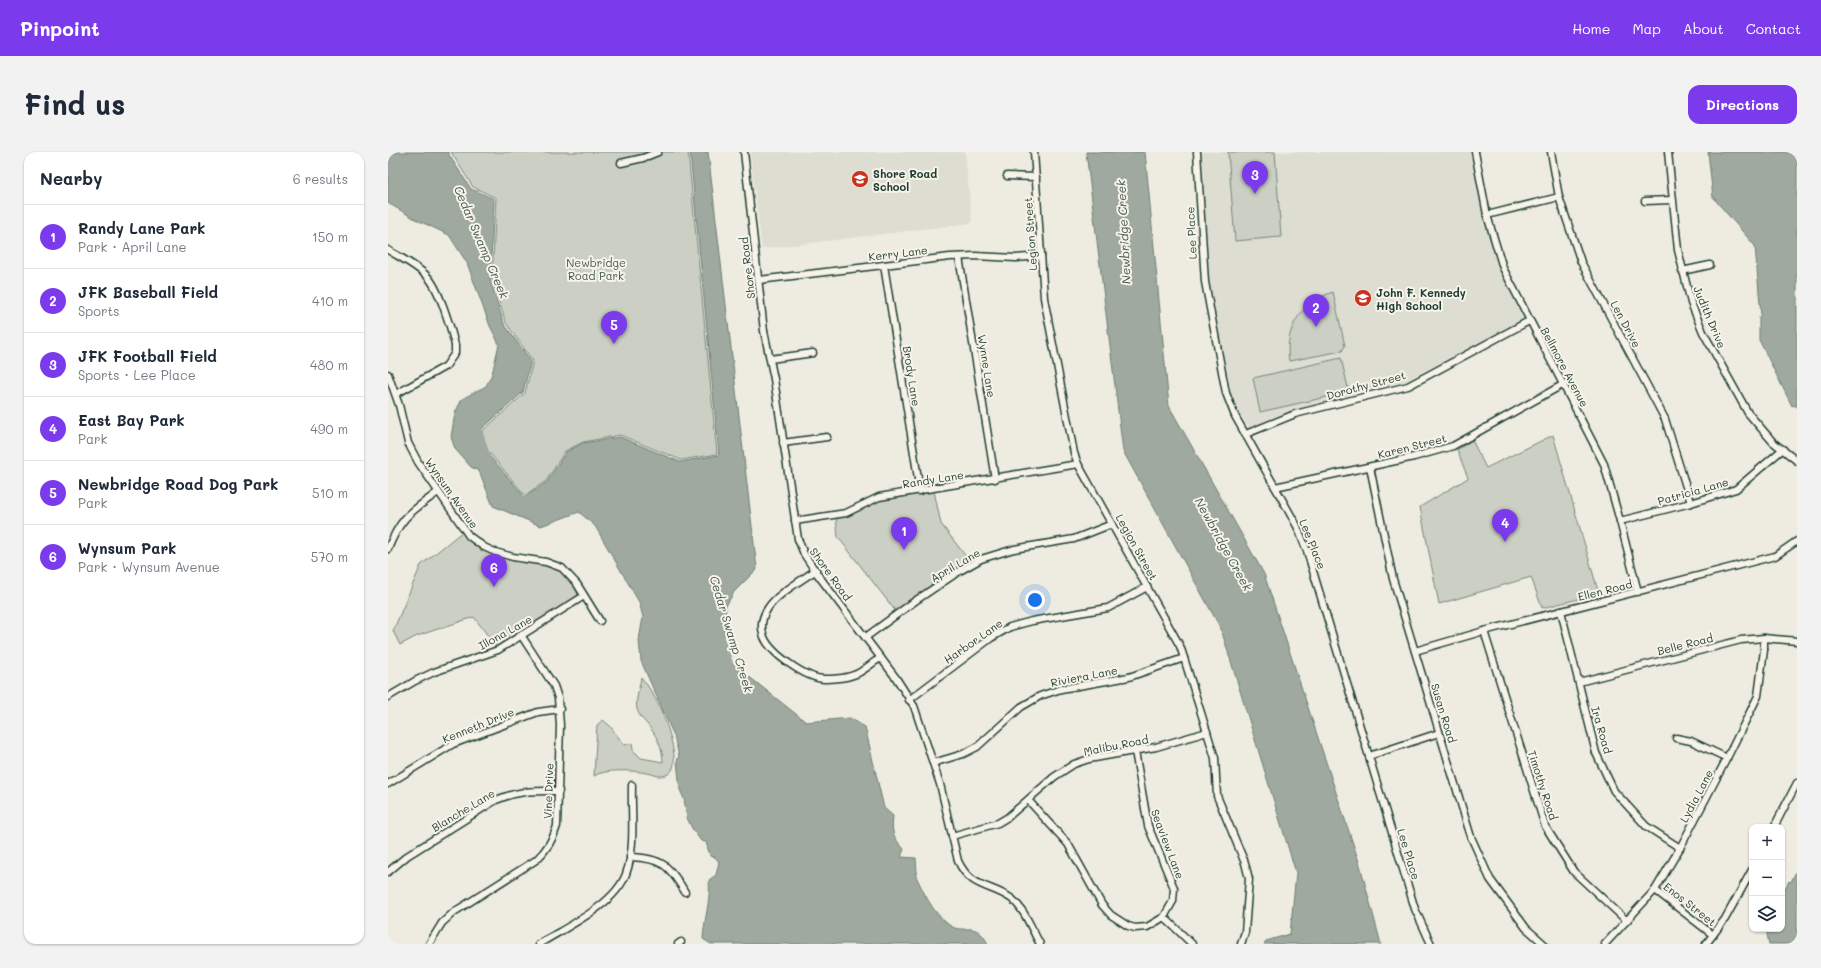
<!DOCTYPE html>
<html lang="en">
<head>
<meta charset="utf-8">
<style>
	body { margin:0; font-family:Mali,sans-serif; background:#f2f2f3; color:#1f2937 }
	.controls { position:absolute; right:12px; bottom:12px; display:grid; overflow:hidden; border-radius:8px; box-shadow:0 1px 3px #0004 }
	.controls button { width:36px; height:36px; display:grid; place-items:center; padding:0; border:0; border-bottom:1px solid #e0e1e3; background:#fff; color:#1f2937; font:20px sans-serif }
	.you { position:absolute; left:647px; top:448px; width:14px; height:14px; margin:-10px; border:3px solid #fff; border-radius:50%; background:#1a73e8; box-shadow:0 0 0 6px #1a73e833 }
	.badge { display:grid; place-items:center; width:26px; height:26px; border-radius:50%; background:#7c3aed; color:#fff; font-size:13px; font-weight:700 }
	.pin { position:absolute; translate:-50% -33px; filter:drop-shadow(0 1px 2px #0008) }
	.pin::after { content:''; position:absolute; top:21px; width:14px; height:12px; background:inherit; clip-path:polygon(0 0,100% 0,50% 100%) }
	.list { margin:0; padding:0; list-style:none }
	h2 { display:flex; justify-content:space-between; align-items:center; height:52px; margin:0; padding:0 16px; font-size:17px }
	h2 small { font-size:13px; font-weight:400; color:#747a83 }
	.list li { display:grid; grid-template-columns:26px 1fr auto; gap:12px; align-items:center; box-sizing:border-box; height:64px; padding:0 16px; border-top:1px solid #e0e1e3 }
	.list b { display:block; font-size:15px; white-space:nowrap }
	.list p { margin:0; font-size:13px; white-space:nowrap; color:#747a83 }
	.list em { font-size:13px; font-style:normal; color:#747a83 }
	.icon { flex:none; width:22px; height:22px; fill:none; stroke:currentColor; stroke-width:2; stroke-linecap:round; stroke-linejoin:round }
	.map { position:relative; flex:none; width:1409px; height:792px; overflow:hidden; border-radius:12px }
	header { display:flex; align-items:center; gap:24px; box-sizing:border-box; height:56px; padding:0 20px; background:#7c3aed; color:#fff }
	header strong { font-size:19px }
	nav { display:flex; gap:22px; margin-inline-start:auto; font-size:14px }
	.intro { display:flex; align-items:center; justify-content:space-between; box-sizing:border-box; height:96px; padding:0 24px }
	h1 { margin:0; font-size:28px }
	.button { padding:10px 18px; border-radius:12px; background:#7c3aed; color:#fff; font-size:14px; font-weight:700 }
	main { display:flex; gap:24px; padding:0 24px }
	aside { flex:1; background:#fff; border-radius:12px; box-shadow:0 1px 3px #0004 }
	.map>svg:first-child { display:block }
	.built { fill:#ddddd2 }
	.green { fill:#cccfc4; stroke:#76867c }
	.water { fill:#9fa99f; stroke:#6c7e74 }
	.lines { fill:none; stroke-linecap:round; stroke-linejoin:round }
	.river { stroke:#9fa99f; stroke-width:11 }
	.minor-casing { stroke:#1f3d34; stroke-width:9 }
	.minor { stroke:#f7f3e8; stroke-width:6 }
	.labels { text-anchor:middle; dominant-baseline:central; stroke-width:4; stroke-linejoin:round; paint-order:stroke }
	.poi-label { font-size:11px; font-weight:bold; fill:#1f3d34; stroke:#f7f3e8; text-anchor:start }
	.street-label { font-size:11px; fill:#1f3d34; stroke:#f7f3e8 }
	.park-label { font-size:11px; fill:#425a51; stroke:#f7f3e8 }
	.water-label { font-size:12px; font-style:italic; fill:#3f584f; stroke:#f7f3e8 }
</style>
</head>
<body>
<header>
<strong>Pinpoint</strong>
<nav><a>Home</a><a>Map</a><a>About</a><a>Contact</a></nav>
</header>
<div class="intro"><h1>Find us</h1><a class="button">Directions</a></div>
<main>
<aside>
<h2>Nearby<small>6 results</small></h2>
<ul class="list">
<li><span class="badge">1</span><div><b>Randy Lane Park</b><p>Park · April Lane</p></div><em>150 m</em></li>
<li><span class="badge">2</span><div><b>JFK Baseball Field</b><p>Sports</p></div><em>410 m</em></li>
<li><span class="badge">3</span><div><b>JFK Football Field</b><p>Sports · Lee Place</p></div><em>480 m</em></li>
<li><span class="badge">4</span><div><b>East Bay Park</b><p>Park</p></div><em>490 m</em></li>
<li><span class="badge">5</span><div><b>Newbridge Road Dog Park</b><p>Park</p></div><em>510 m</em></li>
<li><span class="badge">6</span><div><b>Wynsum Park</b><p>Park · Wynsum Avenue</p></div><em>570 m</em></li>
</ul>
</aside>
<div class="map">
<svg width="1409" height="792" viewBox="0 0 1409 792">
	<rect width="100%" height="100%" fill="#eeece1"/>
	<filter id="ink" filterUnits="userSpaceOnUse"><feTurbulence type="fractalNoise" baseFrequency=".025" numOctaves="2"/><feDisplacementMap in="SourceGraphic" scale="8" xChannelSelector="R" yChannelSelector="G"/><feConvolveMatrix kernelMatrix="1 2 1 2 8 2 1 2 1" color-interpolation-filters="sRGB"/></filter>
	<g filter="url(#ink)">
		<!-- built -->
		<g class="built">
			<polygon points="362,0 577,0 584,71 374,97"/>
			<polygon points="813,0 1082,0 1097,68 1111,119 1137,166 1017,229 906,258 861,277 844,247 820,125"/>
		</g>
		<!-- green -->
		<g class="green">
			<polygon points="63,0 300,0 329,302 293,308 232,283 195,290 177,299 158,329 137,343 88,285 137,241 145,209 118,171 104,128 108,46 85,35"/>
			<polygon points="840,0 887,0 893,85 847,89"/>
			<path d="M945,140L957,194L954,199L901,209C896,176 913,151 945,140Z"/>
			<polygon points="953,206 961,240 872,260 865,226"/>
			<polygon points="1165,283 1211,442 1154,456 1143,425 1051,452 1032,355 1080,326 1069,298 1084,288 1098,316"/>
			<polygon points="546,339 553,372 583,411 509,461 450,385 448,365 493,347"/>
			<path d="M75,379C79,383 83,389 88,392C92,394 99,395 103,396C126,403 195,413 189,447L109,496L86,465L29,484L12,493L5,479L33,413Z"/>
			<path d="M253,525C268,543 279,569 284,592C287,606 290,625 270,624C266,623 262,621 258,621C245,618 216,617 206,624L209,573L215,568L222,574L236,593L244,591L245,598L253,606L275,610C275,599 270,586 263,577C258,570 251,565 249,557C247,547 252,535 253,525Z"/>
		</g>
		<!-- water -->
		<g class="water">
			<path d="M3,0H61V3L83,37L106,47L102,128L116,172L143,209L135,240L85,285L137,345L159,330L178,300L195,291L232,285L292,310L331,303L302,0H320L369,417L346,440L338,454L335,504L418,570L462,566L477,575L496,656L505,664C503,679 505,686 516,697L513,705L528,706L529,721L527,722C536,741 544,760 561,773C577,784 587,766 600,792H323L315,787C316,767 323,748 321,728L328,723L331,710L327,705L322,704L318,690L313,689L305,678L299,666L296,647L292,638L289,609L291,604L286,584L253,509L251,488L255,465L251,450L207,374L191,360L153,374L105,354L91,319L83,315L67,297L63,285L67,261L74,247L98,234L104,222L111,192L102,174L79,111L61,83L29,68L0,51V15Z"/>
			<polygon points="698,0 757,0 781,254 876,422 972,713 993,792 876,792 878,789 902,782 908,721 833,477 735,299"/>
			<polygon points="1320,0 1409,0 1409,255 1406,253 1404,254 1371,188 1371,165 1373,163 1367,94 1328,49 1327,46 1325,46"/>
			<polygon points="1409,717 1409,792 1381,792 1378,777 1394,777 1394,742 1401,729 1403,730"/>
		</g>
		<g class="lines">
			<!-- river -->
			<g class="river">
				<polyline points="85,266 98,309"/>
				<polyline points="331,485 342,520"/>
			</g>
			<defs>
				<g id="minor">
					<path d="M356,0L376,179L386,227L410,387L416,402L430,423L508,526L526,554L552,632L570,709C583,737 603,732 624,747C637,758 644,778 652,792"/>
					<polyline points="646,0 656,146 686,301 690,312 792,494 796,506 827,606 829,644 857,711 861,727 857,780 853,792"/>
					<polyline points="809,0 817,130 838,241 847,264 909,374 919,399 1027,757 1043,792"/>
					<polyline points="1087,0 1099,63 1115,116 1216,312 1232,369 1250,440"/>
					<polyline points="1163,0 1171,45 1193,110 1277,267 1303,351"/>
					<polyline points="1280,0 1290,98 1303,151 1315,180 1360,261 1385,290 1409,309"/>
					<polyline points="233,11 255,6 270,0"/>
					<polyline points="619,24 648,25"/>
					<polyline points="1257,49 1284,48"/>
					<polyline points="1099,63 1171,45"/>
					<path d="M0,98C13,106 28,113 39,124C51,136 63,176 67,193V201L58,214L8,242"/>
					<polyline points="571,105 607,327"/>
					<polyline points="496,113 532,339"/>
					<polyline points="1294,119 1322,113"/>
					<polyline points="371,128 562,105 587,104 628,106 653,104"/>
					<polyline points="382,207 425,201"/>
					<polyline points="0,222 11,253 20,291 30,310 81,384 96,395 107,400 125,405 158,410 174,416 189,432 212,469"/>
					<polyline points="858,282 907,262 1020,234 1141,169"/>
					<polyline points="395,291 439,285"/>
					<polyline points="982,315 1005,427 1083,685 1102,727 1138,776 1156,792"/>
					<polyline points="887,335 1026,305 1065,294 1176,232"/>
					<polyline points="407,369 458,361 491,345 690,312"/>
					<polyline points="1232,369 1303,351 1348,337 1395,297"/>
					<path d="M0,397C13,364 23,360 50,340"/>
					<path d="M428,418C414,428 389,442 380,456C374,465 372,475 376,485C383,502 419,527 437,527C449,527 466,525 475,518C482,514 486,509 493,506"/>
					<polyline points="1173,459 1208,601 1226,639 1258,674 1292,696"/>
					<polyline points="1096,479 1157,674 1186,720 1239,769"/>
					<polyline points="478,485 527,449 570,420 593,407 626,397 686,387 724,372"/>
					<polyline points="1027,499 1096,479 1387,404 1409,389"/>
					<polyline points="1191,530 1353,488 1376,486 1409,489"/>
					<polyline points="0,545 27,529 46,520 110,498 196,444"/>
					<polyline points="521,548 603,486 622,475 644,469 720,456 759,435"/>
					<polyline points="1288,586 1303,589 1339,606"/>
					<polyline points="981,604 1051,581"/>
					<polyline points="545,611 575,602 589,595 633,555 652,544 673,537 741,525 796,506"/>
					<polyline points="0,632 65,592 150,560 172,557"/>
					<polyline points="640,648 680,692 714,753 723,763 740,774 747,776 759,775 776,765 785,749 786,736 760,674 747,599"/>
					<polyline points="1386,675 1409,631"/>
					<polyline points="564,684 610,671 620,665 666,625 686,612 701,607 768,595 819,580"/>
					<path d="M242,705C274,706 281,713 297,740"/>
					<path d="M0,720L19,704L108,648C132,638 146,639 171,639"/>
					<polyline points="1267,738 1325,783"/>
					<polyline points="776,765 804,792"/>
					<path d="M41,792L54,771L66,760L148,708C159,698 165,688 169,674L172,573L170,546L166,534L133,483"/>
					<path d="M151,792C178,775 227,753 238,722C248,695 243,661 244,633"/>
					<polyline points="290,792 293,790"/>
					<polyline points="1217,792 1267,738 1292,696 1339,606 1370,544 1376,498 1376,486"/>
					<polyline points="1318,792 1337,767 1364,718"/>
				</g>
			</defs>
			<!-- minor casing -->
			<use href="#minor" class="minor-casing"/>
			<!-- minor -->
			<use href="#minor" class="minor"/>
		</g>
	</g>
	<!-- icons -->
	<defs>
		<symbol id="school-disc" viewBox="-11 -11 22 22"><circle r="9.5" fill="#c8321e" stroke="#f7f3e8"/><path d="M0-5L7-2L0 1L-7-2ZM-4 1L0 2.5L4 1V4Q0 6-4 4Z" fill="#fff"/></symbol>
	</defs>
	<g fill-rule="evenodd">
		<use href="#school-disc" x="462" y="17" width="20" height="20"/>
		<use href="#school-disc" x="965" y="136" width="20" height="20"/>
	</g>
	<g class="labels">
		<!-- poi labels -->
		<g class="poi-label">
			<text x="485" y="21">Shore Road<tspan x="485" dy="13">School</tspan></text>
			<text x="988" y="140">John F. Kennedy<tspan x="988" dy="13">High School</tspan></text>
		</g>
		<!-- street labels -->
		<g class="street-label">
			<text transform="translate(803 81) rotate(-93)">Lee Place</text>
			<text transform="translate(642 82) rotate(-94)">Legion Street</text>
			<text transform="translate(510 101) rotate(-7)">Kerry Lane</text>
			<text transform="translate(359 116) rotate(-97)">Shore Road</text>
			<text transform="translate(1322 165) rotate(67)">Judith Drive</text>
			<text transform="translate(1238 172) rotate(62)">Len Drive</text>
			<text transform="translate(599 214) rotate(81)">Wynne Lane</text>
			<text transform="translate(1177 215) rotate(62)">Bellmore Avenue</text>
			<text transform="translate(524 224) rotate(81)">Brody Lane</text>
			<text transform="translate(978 233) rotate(-15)">Dorothy Street</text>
			<text transform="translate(1024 294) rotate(-14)">Karen Street</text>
			<text transform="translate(545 327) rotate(-9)">Randy Lane</text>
			<text transform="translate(1305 339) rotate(-16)">Patricia Lane</text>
			<text transform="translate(64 341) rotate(55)">Wynsum Avenue</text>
			<text transform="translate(925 392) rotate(68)">Lee Place</text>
			<text transform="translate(749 395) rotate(61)">Legion Street</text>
			<text transform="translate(567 413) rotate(-30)">April Lane</text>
			<text transform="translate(443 422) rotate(54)">Shore Road</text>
			<text transform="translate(1217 438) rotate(-14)">Ellen Road</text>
			<text transform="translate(117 480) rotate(-29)">Illona Lane</text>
			<text transform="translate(585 489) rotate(-35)">Harbor Lane</text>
			<text transform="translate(1297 492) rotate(-14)">Belle Road</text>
			<text transform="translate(696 524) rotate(-11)">Riviera Lane</text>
			<text transform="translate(1056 561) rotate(73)">Susan Road</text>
			<text transform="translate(90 573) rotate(-22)">Kenneth Drive</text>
			<text transform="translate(1214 578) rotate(74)">Ira Road</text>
			<text transform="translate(728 593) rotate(-11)">Malibu Road</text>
			<text transform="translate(1155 633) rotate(72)">Timothy Road</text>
			<text transform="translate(160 639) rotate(-88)">Vine Drive</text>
			<text transform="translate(1308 644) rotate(-62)">Lydia Lane</text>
			<text transform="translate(75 658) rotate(-31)">Blanche Lane</text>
			<text transform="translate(780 692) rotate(69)">Seaview Lane</text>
			<text transform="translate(1021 702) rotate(73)">Lee Place</text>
			<text transform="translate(1302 752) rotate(38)">Enos Street</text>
		</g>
		<!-- park labels -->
		<g class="park-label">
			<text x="208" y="110">Newbridge<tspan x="208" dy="13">Road Park</tspan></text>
		</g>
		<!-- water labels -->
		<g class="water-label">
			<text transform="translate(735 80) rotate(-93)">Newbridge Creek</text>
			<text transform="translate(94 90) rotate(67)">Cedar Swamp Creek</text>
			<text transform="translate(836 392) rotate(61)">Newbridge Creek</text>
			<text transform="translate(344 482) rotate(73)">Cedar Swamp Creek</text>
		</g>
	</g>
</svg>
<div class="controls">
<button>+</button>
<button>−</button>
<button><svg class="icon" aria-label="layers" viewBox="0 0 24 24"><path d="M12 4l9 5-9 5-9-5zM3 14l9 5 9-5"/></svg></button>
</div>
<div class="you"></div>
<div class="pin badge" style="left:516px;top:398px">1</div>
<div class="pin badge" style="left:928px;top:175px">2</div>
<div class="pin badge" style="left:867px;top:42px">3</div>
<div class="pin badge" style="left:1117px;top:390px">4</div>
<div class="pin badge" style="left:226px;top:192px">5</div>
<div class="pin badge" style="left:106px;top:435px">6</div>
</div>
</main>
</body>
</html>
